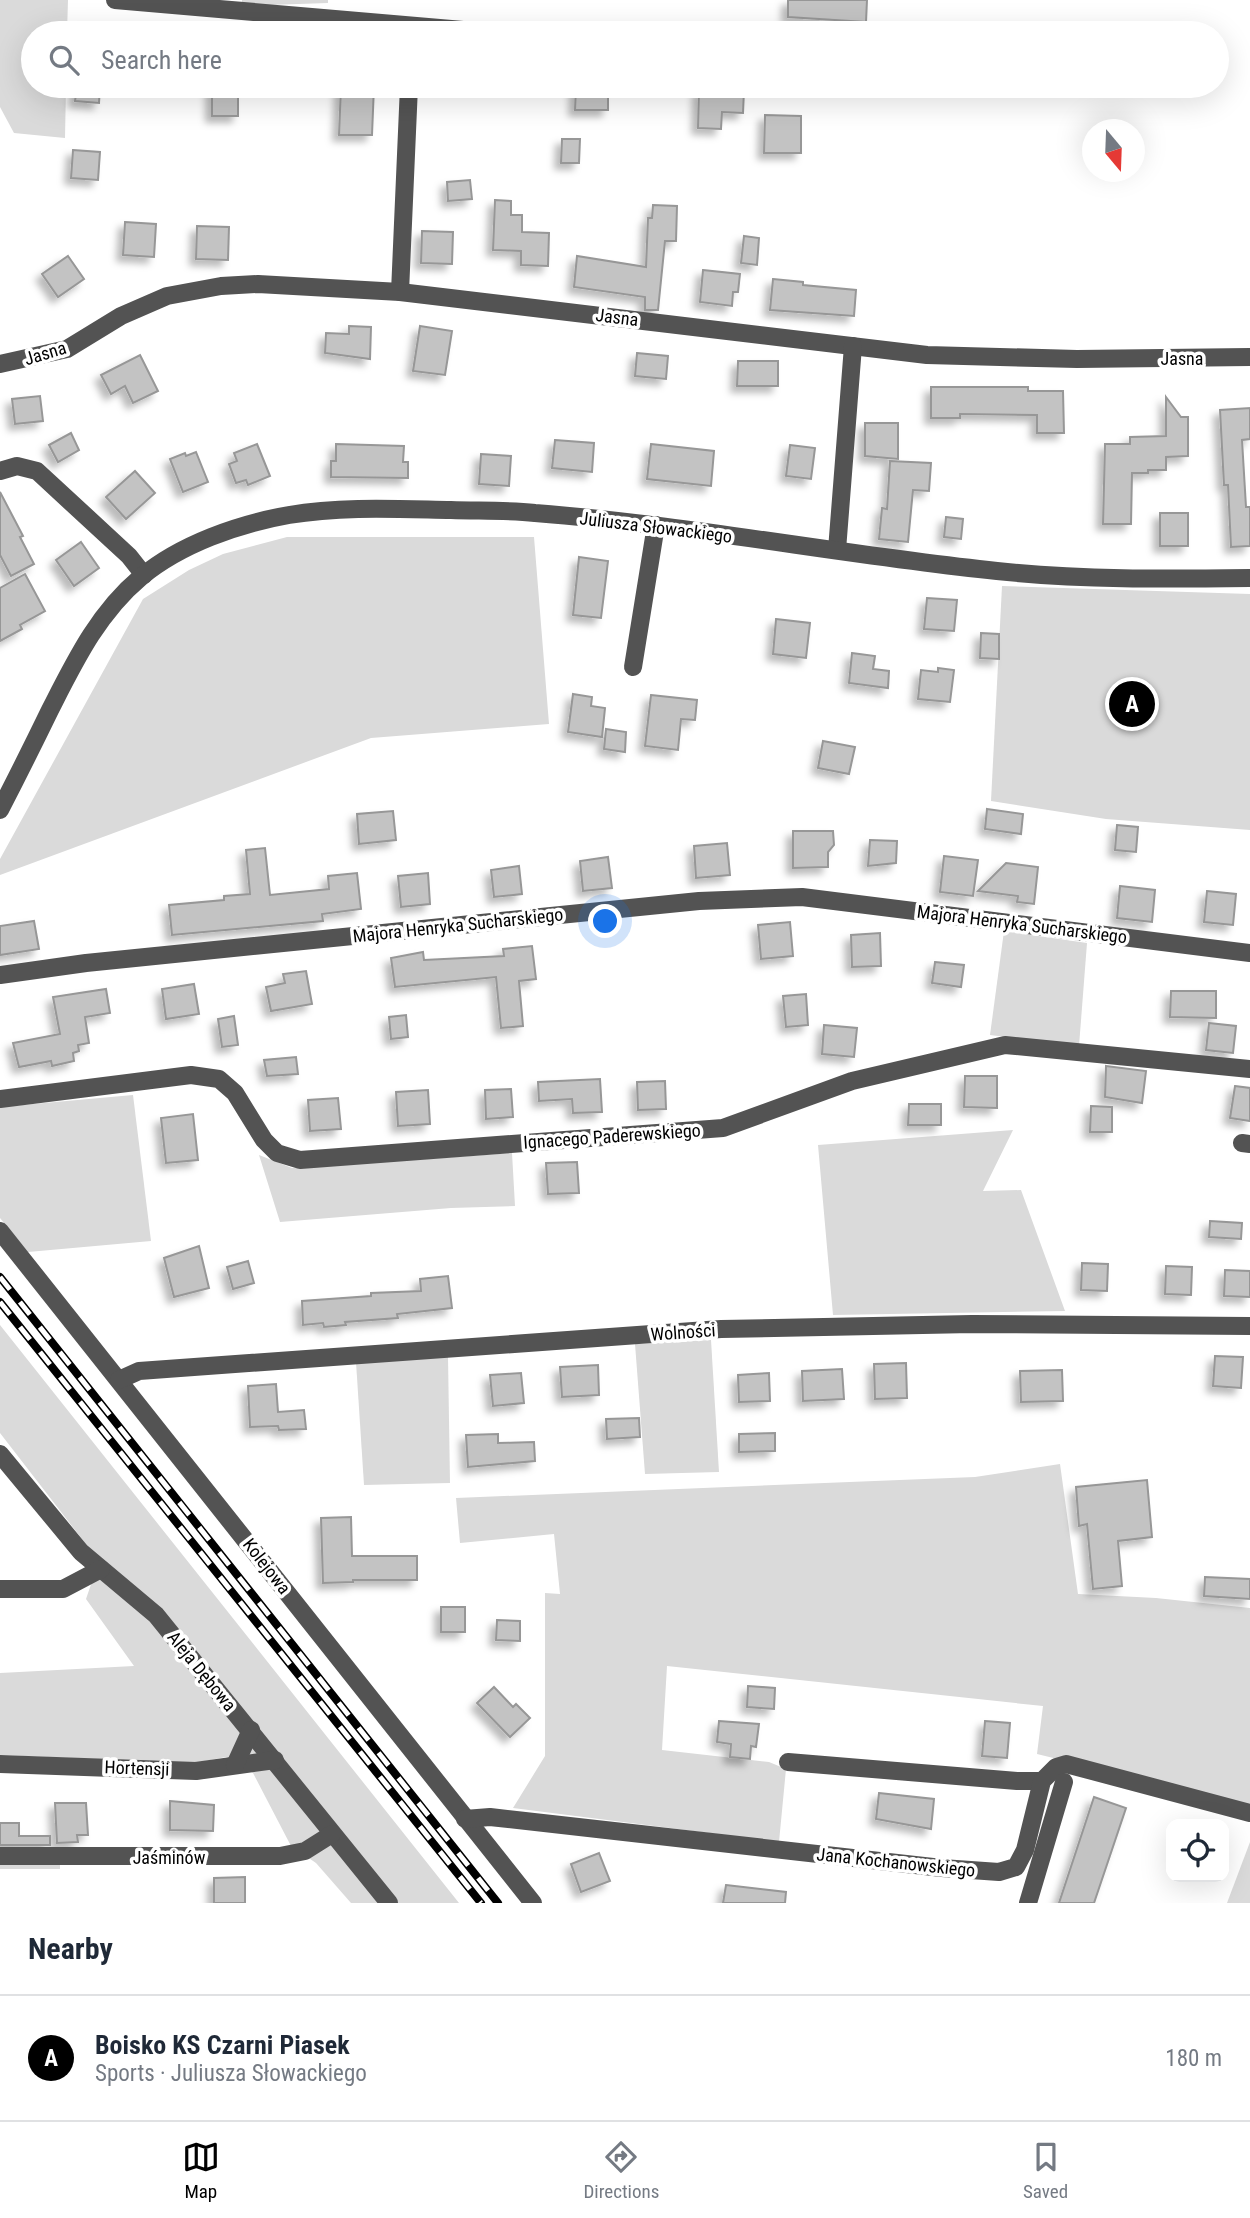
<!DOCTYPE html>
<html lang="en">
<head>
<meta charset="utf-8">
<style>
	body { margin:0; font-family:"Roboto Condensed",sans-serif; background:#f6f6f7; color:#1f2937 }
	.controls { position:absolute; right:21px; bottom:21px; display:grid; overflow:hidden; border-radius:14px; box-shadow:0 7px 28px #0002 }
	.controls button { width:63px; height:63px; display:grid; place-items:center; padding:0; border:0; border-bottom:2px solid #e0e1e3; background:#fff; color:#1f2937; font:35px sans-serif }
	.compass { position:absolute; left:1082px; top:119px; width:63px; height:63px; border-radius:50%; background:#fff; box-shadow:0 7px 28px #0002; rotate:161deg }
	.you { position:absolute; left:606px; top:922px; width:24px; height:24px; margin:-18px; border:5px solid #fff; border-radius:50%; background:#1a73e8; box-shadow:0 0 0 10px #1a73e833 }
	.badge { display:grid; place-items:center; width:46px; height:46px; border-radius:50%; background:#000; color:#fff; font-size:23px; font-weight:700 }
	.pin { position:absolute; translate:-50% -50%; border:4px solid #fff; box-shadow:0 2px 7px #0006 }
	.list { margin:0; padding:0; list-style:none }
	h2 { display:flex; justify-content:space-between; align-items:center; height:91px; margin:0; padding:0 28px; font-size:30px }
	h2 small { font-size:23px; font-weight:400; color:#747a83 }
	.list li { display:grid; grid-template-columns:46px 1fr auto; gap:21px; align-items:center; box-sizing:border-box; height:126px; padding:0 28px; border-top:2px solid #e0e1e3 }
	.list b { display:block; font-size:26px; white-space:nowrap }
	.list p { margin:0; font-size:23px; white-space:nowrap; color:#747a83 }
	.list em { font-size:23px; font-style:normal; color:#747a83 }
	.icon { flex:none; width:38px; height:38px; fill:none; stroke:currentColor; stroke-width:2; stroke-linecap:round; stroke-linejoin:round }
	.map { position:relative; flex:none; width:1250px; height:1903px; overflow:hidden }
	.search { position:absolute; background:#fff; box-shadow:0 7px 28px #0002; left:21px; right:21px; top:21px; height:77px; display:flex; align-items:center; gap:18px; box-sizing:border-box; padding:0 24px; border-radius:38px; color:#747a83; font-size:26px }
	.sheet { height:217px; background:#fff }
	nav { display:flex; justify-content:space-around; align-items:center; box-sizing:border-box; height:98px; border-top:2px solid #e0e1e3; background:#fff; font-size:19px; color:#747a83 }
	nav a { display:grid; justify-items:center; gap:4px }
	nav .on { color:#000 }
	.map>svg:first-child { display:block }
	.green { fill:#dadada }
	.building { fill:#c3c3c3; stroke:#979797; stroke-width:2; filter:url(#shadow) }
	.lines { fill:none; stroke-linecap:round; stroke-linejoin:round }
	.minor { stroke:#535353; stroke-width:18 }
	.rail-casing { stroke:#000; stroke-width:8 }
	.rail { stroke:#fff; stroke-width:5; stroke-dasharray:16; stroke-linecap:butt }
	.labels { text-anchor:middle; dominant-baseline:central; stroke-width:7; stroke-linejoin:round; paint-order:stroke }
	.street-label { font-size:18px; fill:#000; stroke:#fff }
</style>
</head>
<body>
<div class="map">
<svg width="1250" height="1903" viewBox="0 0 1250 1903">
	<defs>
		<filter id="shadow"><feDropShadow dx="-6" dy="6" stdDeviation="3.5" flood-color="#0004"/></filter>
	</defs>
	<rect width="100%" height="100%" fill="#fff"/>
	<!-- green -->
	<g class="green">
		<polygon points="0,0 68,0 67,33 33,33 33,86 66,86 65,138 14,133 0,107"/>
		<polygon points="242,0 328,0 328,3 242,6"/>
		<polygon points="287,537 534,537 549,724 371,738 0,875 0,859 143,599 189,570 223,554"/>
		<polygon points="1002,586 1250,594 1250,830 1106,819 991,801"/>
		<polygon points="1004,931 1087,943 1079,1046 990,1035"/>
		<polygon points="133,1095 151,1241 28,1252 0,1218 0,1107"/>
		<polygon points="1013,1130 983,1191 1021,1190 1065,1311 833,1315 818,1145"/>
		<polygon points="512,1153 515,1206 451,1208 280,1222 259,1155 292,1168"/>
		<polygon points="0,1325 459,1903 351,1903 316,1863 291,1846 253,1773 226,1757 194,1763 0,1755 0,1673 134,1666 86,1599 99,1561 0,1433"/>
		<polygon points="711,1340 719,1472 645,1474 635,1344"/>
		<polygon points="448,1357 450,1483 364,1485 356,1362"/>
		<polygon points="1060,1464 1078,1594 1156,1598 1250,1608 1250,1806 1037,1754 1043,1706 667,1666 662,1750 769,1762 786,1769 779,1842 513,1808 545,1756 545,1593 560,1594 554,1534 460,1543 456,1498 975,1477"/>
		<polygon points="1250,1842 1250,1903 1227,1903"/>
		<rect x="0" y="1862" width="60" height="7"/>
	</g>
	<!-- building -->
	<g class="building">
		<polygon points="788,0 867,0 866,22 788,17"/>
		<polygon points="77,86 100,86 99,103 75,101"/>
		<polygon points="341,86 374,86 372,135 339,135"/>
		<polygon points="576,86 608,86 608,110 575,110"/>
		<rect x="212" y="87" width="26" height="29"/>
		<polygon points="699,89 744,90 743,113 722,112 721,129 698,128"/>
		<polygon points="765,115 801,116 801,153 764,153"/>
		<polygon points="562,139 580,139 579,163 561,163"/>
		<polygon points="73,150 100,152 98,180 71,178"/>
		<polygon points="470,180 472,199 448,201 447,182"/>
		<polygon points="495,200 511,201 511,215 522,215 522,232 549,233 548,266 521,265 521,251 493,250"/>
		<polygon points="653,205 677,206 676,241 665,241 658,310 645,310 645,297 574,287 577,256 646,267 648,218 652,218"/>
		<polygon points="125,222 156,224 154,257 123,255"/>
		<polygon points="197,226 229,227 228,260 196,259"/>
		<polygon points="422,231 453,232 452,264 421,263"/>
		<polygon points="744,236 759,238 757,265 741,263"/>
		<polygon points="68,256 84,279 58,297 42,274"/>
		<polygon points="703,270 740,274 738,292 733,292 732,306 700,302"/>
		<polygon points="773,279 803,282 803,285 856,290 854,316 770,310"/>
		<polygon points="349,326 371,327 370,359 325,353 326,333 349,334"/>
		<polygon points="420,326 452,331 445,375 413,371"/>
		<polygon points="637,353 668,356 666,379 635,376"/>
		<polygon points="140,355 158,391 133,403 125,386 111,394 101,375"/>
		<polygon points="738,361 778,361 778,386 737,386"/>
		<polygon points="931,387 1028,387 1028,391 1063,391 1064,433 1037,433 1037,415 960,414 960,418 931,418"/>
		<polygon points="40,396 43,421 15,424 12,399"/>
		<polygon points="1166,397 1181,417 1188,417 1188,456 1166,457 1166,470 1148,470 1148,473 1132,473 1131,524 1103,524 1105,444 1130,444 1130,437 1166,436"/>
		<polygon points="1250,408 1250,439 1242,440 1246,507 1250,507 1250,546 1231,547 1228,485 1224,485 1220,410"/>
		<polygon points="865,423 898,423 898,459 865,456"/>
		<polygon points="71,433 79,450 58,462 49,445"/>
		<polygon points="555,440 594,443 592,472 552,468"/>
		<polygon points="257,444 270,476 248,485 246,480 236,483 229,464 237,461 234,453"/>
		<polygon points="336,444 404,446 403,462 408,462 408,478 331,477 331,461 336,461"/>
		<polygon points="651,444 714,451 711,486 647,479"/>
		<polygon points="790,445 815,448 811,479 786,476"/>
		<polygon points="196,452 208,482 183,492 170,459 185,453 186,456"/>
		<polygon points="481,454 511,456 509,486 479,484"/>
		<polygon points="890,461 931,463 929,491 913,490 908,542 879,539 882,508 887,509"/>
		<polygon points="135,471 155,493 126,519 106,497"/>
		<polygon points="0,492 23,536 20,537 34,564 11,576 0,555"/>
		<rect x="1160" y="513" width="28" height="33"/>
		<polygon points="946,517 963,519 961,539 944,537"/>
		<polygon points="81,542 99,568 74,586 56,560"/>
		<polygon points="579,557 608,561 601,618 573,615"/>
		<polygon points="25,574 45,611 20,625 22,629 0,641 0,588"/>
		<polygon points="927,598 957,600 954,631 924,629"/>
		<polygon points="776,619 810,623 806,658 773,654"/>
		<polygon points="981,633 999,634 999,659 980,658"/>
		<polygon points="852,653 875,656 873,669 889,671 888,688 849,683"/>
		<polygon points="938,668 954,670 950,702 918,699 921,670 938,672"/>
		<polygon points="573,694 592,697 591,706 605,708 602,737 568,732"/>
		<polygon points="651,695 697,700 695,720 681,719 678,750 645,746"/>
		<polygon points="606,729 626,732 625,752 604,749"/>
		<polygon points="823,741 855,747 849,774 818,768"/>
		<polygon points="987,809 1023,814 1021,834 985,829"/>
		<polygon points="393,811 396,840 359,844 357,814"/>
		<polygon points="1117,825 1138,827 1136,852 1115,850"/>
		<polygon points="793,831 833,831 834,845 828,852 828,867 793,868"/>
		<polygon points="870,840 897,841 896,863 868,866"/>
		<polygon points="727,843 730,875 696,878 694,846"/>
		<polygon points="265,848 270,895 329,889 328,876 357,873 361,909 322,914 323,921 172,935 169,905 224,900 224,896 250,894 246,850"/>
		<polygon points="944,856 978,860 973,896 940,892"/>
		<polygon points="608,857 612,888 583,891 580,861"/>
		<polygon points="1006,863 1038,867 1034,904 1017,902 1018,896 978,891"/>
		<polygon points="519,866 522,894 494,897 491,870"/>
		<polygon points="428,873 430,904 401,907 398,876"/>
		<polygon points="1120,886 1155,890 1152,922 1117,918"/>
		<polygon points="1207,891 1236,894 1233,925 1204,922"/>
		<polygon points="34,921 39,949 0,955 0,926"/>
		<polygon points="790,922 793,956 761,959 758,925"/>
		<polygon points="880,933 881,966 852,967 851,935"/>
		<polygon points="532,946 536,979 519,981 523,1026 501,1028 496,977 395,987 391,958 423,952 424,960 504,956 503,949"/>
		<polygon points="935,962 964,965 961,987 932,983"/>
		<polygon points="306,971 312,1004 271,1011 266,987 285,983 283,974"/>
		<polygon points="194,984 199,1014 166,1019 162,989"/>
		<polygon points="106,989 110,1013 85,1017 89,1043 78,1045 79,1051 73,1053 74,1061 52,1066 51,1061 19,1067 13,1043 60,1034 53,997"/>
		<polygon points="1171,991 1216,991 1216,1018 1170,1017"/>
		<polygon points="806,994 808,1025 786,1027 783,996"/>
		<polygon points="406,1015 408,1037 391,1039 389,1017"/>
		<polygon points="234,1016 238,1045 222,1047 218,1019"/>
		<polygon points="1209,1023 1236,1026 1233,1053 1206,1050"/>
		<polygon points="824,1025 857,1028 854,1057 822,1054"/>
		<polygon points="296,1057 298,1074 267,1076 264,1060"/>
		<polygon points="1106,1066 1146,1071 1142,1103 1105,1097"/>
		<polygon points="965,1076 997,1076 997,1108 964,1107"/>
		<polygon points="600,1079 602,1112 573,1113 572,1099 539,1101 538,1082"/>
		<polygon points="665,1081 666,1109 638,1110 637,1082"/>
		<polygon points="1235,1086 1250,1088 1250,1121 1230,1118"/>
		<polygon points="511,1089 513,1117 486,1119 485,1090"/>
		<polygon points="428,1090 430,1124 398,1126 396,1092"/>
		<polygon points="338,1098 341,1129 310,1131 308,1100"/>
		<polygon points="909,1104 941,1104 941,1125 908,1125"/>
		<polygon points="1091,1106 1112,1107 1112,1132 1090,1132"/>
		<polygon points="193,1114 198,1160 166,1163 161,1118"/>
		<polygon points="577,1162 579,1193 548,1194 546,1163"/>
		<polygon points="1210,1221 1242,1223 1241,1239 1209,1237"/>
		<polygon points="199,1246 209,1288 174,1297 164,1258"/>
		<polygon points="248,1261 254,1283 233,1289 227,1267"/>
		<polygon points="1082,1263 1108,1264 1107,1291 1081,1290"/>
		<polygon points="1166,1266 1192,1267 1191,1295 1165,1294"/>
		<polygon points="1225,1270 1250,1271 1250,1297 1224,1296"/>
		<polygon points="448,1276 452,1308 397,1314 398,1318 345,1322 346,1325 324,1327 323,1323 303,1325 302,1301 371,1296 371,1293 421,1291 420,1279"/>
		<polygon points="1215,1356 1243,1357 1241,1388 1213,1386"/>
		<polygon points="906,1363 907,1398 875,1399 874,1364"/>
		<polygon points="598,1365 599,1395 562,1397 560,1367"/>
		<polygon points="842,1369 844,1399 803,1401 802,1371"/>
		<polygon points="1062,1370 1063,1401 1021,1402 1020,1371"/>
		<polygon points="521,1373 524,1403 493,1406 490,1375"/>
		<polygon points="769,1373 770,1401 739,1402 738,1375"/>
		<polygon points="276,1384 278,1412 304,1410 306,1429 279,1430 278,1426 250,1427 248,1386"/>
		<polygon points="639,1418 640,1437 607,1439 606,1419"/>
		<polygon points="775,1433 775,1451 739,1452 739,1434"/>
		<polygon points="498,1434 498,1443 534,1442 535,1461 468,1467 466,1435"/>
		<polygon points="1147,1480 1152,1537 1118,1541 1122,1586 1093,1589 1087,1524 1079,1526 1076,1487"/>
		<polygon points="351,1517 352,1556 417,1556 417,1580 353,1580 353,1582 323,1583 321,1518"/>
		<polygon points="1205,1577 1250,1579 1250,1599 1204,1596"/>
		<rect x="441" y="1607" width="24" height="25"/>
		<polygon points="497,1620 520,1621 520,1641 496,1640"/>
		<polygon points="748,1686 775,1688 774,1709 747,1707"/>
		<polygon points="494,1687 513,1707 516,1704 530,1718 510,1737 477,1703"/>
		<polygon points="719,1721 759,1724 756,1747 751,1746 750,1759 730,1757 731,1744 717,1742"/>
		<polygon points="985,1721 1010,1723 1007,1758 982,1756"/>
		<polygon points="879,1793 934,1799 931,1829 876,1819"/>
		<polygon points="1094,1797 1126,1808 1094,1903 1059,1903"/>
		<polygon points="170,1801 214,1805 213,1831 170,1830"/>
		<polygon points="55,1803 86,1803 88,1835 77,1835 78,1842 57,1843"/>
		<polygon points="0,1823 19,1823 19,1836 50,1836 50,1845 0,1845"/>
		<polygon points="599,1853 610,1881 581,1892 571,1864"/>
		<polygon points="245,1877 245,1903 214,1903 214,1878"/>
		<polygon points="726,1885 786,1892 785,1903 723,1903"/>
	</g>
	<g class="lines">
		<!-- minor -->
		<g class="minor">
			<polyline points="115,0 498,33"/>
			<polyline points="400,292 409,86"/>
			<polyline points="0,364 67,349 121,316 167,296 221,286 258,284 400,292 927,355 1077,359 1250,357"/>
			<polyline points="0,471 17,466 37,471 129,556 144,575"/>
			<polyline points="837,550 853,346"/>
			<polyline points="633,667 656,525"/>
			<path d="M0,810C17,777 34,743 50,710C75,661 98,613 141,577C181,544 238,524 289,515C342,506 397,509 451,510C479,511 507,510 535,513C690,525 842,555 997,571C1080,580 1166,579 1250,578"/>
			<polyline points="0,975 86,963 699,901 802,897 1250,953"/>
			<polyline points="0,1099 191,1075 219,1079 235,1093 264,1140 277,1153 300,1160 723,1128 852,1081 1005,1045 1250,1069"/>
			<polyline points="1242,1143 1250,1144"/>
			<polyline points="0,1231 533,1903"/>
			<polyline points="119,1380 139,1371 721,1329 972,1324 1250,1326"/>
			<polyline points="0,1454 81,1552 156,1615 389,1903"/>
			<polyline points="0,1589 63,1589 101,1569"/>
			<polyline points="788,1762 1017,1781 1042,1781"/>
			<polyline points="0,1764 196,1771 275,1760"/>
			<polyline points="235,1765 251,1730"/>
			<polyline points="465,1819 490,1817 942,1868 999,1872 1016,1867 1025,1850 1042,1781 1056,1767 1066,1764 1250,1813"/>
			<polyline points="0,1856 280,1856 305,1851 332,1834"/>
			<polyline points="1028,1903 1064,1782"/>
		</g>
		<defs>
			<g id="rail">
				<polyline points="0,1277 498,1903"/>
				<polyline points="0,1302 481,1903"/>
			</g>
		</defs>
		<!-- rail casing -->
		<use href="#rail" class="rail-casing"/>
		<!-- rail -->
		<use href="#rail" class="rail"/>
	</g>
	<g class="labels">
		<!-- street labels -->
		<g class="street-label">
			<text transform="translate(617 317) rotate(7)">Jasna</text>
			<text transform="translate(45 353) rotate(-17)">Jasna</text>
			<text x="1182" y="358">Jasna</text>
			<text transform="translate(656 527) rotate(7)">Juliusza Słowackiego</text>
			<text transform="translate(1022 924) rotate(7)">Majora Henryka Sucharskiego</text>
			<text transform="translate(458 925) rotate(-6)">Majora Henryka Sucharskiego</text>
			<text transform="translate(612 1136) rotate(-4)">Ignacego Paderewskiego</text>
			<text transform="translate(683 1332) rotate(-4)">Wolności</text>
			<text transform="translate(267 1566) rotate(52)">Kolejowa</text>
			<text transform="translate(202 1671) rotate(51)">Aleja Dębowa</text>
			<text transform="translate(137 1768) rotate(2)">Hortensji</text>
			<text x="169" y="1857">Jaśminów</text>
			<text transform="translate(896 1862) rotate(6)">Jana Kochanowskiego</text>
		</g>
	</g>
</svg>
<div class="controls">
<button><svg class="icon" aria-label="locate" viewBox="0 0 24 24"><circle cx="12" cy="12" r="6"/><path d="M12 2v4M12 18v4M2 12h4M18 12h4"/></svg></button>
</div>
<svg class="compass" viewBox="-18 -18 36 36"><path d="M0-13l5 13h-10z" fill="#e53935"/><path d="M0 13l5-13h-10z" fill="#747a83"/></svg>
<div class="you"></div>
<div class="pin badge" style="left:1132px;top:704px">A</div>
<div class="search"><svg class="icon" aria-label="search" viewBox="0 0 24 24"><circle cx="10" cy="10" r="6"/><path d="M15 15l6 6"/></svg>Search here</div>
</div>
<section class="sheet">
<h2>Nearby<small></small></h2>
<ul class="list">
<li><span class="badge">A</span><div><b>Boisko KS Czarni Piasek</b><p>Sports · Juliusza Słowackiego</p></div><em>180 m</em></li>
</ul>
</section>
<nav>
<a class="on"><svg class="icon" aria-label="map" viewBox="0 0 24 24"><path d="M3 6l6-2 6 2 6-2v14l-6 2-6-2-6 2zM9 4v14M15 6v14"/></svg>Map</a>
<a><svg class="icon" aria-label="directions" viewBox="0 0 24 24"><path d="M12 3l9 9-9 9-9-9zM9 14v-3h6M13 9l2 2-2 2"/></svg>Directions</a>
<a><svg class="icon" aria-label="saved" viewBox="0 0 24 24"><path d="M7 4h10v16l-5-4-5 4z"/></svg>Saved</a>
</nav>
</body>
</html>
